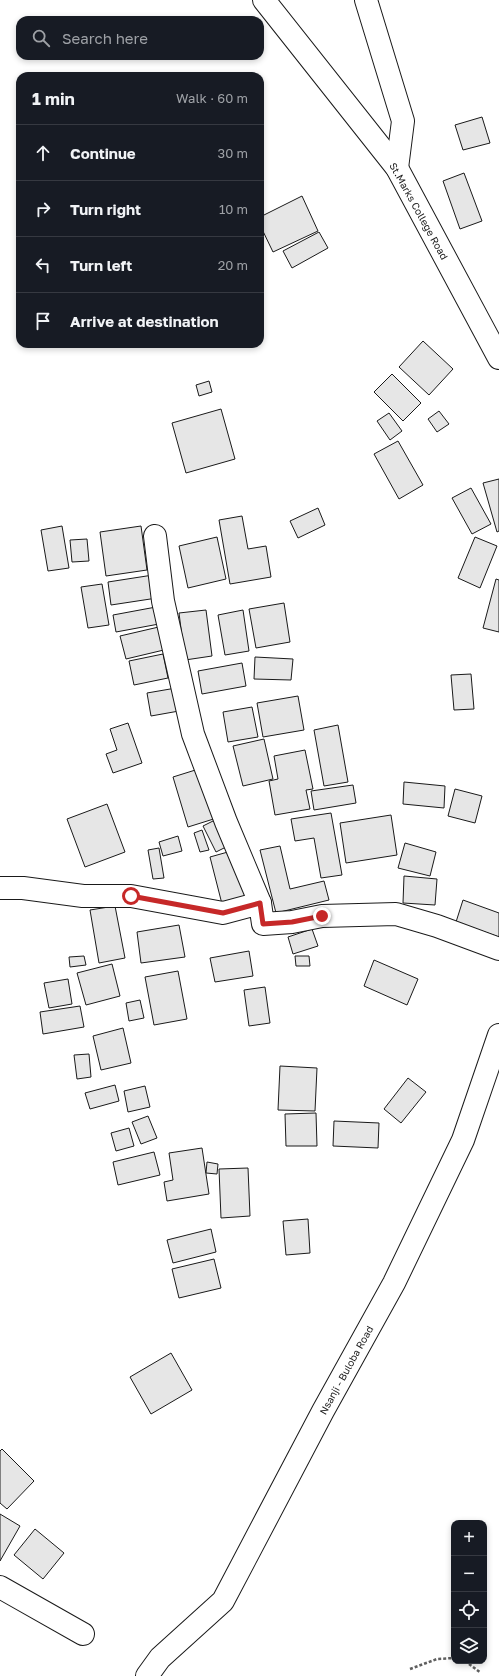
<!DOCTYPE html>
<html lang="en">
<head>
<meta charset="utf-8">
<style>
	body { margin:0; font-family:"Golos Text",sans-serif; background:#242831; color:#f1f3f6 }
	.controls { position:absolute; right:12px; bottom:12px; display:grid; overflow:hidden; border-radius:8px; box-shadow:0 2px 6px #0003 }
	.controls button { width:36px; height:36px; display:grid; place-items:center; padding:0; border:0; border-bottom:1px solid #363941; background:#171b24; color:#f1f3f6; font:20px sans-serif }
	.stop { position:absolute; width:12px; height:12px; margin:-9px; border:3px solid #c62828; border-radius:50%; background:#fff }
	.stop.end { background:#c62828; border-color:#fff; box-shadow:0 1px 4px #0008 }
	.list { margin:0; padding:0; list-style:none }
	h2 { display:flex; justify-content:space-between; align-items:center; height:52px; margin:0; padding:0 16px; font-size:17px }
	h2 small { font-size:13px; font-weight:400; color:#9ea1a6 }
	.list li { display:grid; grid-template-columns:26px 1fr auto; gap:12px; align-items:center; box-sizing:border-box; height:56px; padding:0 16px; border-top:1px solid #363941 }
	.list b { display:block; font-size:15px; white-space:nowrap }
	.list em { font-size:13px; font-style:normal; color:#9ea1a6 }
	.icon { flex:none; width:22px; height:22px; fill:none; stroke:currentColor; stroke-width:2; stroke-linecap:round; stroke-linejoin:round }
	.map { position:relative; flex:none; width:499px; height:1676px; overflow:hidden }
	.search { position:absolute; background:#171b24; box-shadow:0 2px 6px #0003; left:16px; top:16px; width:248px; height:44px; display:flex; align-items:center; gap:10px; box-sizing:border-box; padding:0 14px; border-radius:12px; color:#9ea1a6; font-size:15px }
	.panel { position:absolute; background:#171b24; box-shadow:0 2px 6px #0003; left:16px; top:72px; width:248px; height:276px; border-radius:12px }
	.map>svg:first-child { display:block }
	.building { fill:#e6e6e6; stroke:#1a1a1a }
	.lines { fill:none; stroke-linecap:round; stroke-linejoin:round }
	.street-casing { stroke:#1a1a1a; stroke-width:24 }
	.secondary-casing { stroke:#1a1a1a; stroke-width:24 }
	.path { stroke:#5f5f5f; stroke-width:2.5; stroke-dasharray:3 2; stroke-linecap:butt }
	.street { stroke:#fff; stroke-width:22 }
	.secondary { stroke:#fff; stroke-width:22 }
	.route { stroke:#c62828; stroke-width:5 }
	.labels { text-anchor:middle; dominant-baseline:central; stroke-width:3; stroke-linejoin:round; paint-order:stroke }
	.street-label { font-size:10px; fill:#1a1a1a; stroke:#fff }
</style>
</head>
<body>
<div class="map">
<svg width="499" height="1676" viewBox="0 0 499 1676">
	<rect width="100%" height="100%" fill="#fff"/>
	<!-- building -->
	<g class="building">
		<polygon points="482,117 490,143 463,150 455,125"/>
		<polygon points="464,173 482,221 460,229 443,181"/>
		<polygon points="302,196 318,231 273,252 260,225 260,217"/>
		<polygon points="319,232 328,248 292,268 283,251"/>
		<polygon points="423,341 453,369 429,395 399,367"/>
		<polygon points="392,374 421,403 403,421 374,392"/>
		<polygon points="209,381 212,392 199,396 196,385"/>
		<polygon points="221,409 235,459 186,473 172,423"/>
		<polygon points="439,411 449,424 437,432 428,419"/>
		<polygon points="389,413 402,431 390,440 377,421"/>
		<polygon points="398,441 423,485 399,499 374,454"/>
		<polygon points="499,479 499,531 497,532 483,483"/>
		<polygon points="471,488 491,524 472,534 452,498"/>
		<polygon points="318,508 325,525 298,538 290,521"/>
		<polygon points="242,516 248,549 266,546 271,577 230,584 219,520"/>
		<polygon points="62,526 69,568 48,571 41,530"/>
		<polygon points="141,526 147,570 106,576 100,532"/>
		<polygon points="217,537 226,579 188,588 179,546"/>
		<polygon points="475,537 497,546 480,588 458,578"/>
		<polygon points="87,539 89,561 72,562 70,540"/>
		<polygon points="153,575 157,598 111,605 108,582"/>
		<polygon points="496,579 499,580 499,632 483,628"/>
		<polygon points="102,584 109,625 88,628 81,587"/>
		<polygon points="284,603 290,642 256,648 249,609"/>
		<polygon points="156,607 159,624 116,632 113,615"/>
		<polygon points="206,610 212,656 185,660 179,613"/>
		<polygon points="243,610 249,651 225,655 218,615"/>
		<polygon points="163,626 168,649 126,659 120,636"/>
		<polygon points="163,654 168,678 134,685 129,661"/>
		<polygon points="255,657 293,659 291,680 254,679"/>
		<polygon points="242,663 246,686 202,694 198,671"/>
		<polygon points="471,674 474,709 454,710 451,675"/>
		<polygon points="176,688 179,711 151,716 147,693"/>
		<polygon points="298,696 304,730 263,737 257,703"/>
		<polygon points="252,707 258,737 228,742 223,712"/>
		<polygon points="128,723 142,763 113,773 106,754 117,750 110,729"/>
		<polygon points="338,725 348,782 324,786 314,730"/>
		<polygon points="264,739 273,779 243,786 233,746"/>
		<polygon points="305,750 313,789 306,790 310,809 275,815 269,781 278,779 274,756"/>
		<polygon points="205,767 220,817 188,827 173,777"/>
		<polygon points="404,782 445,786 444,808 403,804"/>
		<polygon points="353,785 356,803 314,810 311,791"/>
		<polygon points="455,789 482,796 475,823 448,816"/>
		<polygon points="107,804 125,852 85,867 67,819"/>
		<polygon points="331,813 342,875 321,878 314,838 295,841 291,819"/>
		<polygon points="391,815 397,855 346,863 340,823"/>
		<polygon points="217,819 230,845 216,852 203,826"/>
		<polygon points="202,830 209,850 200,852 194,833"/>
		<polygon points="178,836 182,851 163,856 159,842"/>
		<polygon points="405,843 436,852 430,876 398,868"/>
		<polygon points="280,846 290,889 324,881 329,900 276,913 260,850"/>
		<polygon points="159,848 164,878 153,879 148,850"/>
		<polygon points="235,850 247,898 222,904 210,857"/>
		<polygon points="404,876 437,879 435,905 403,903"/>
		<polygon points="463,900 499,913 499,937 456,922"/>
		<polygon points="115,906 125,958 99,963 90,910"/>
		<polygon points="179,925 185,957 141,963 137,932"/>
		<polygon points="312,929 318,946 293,954 288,937"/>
		<polygon points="249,951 253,976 215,982 210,958"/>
		<polygon points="84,956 86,965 70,967 69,957"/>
		<polygon points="295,956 309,956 310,966 296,966"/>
		<polygon points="374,960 418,979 407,1005 364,986"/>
		<polygon points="112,964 120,996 86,1005 77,973"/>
		<polygon points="178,971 187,1019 154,1025 145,977"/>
		<polygon points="68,979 72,1004 49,1008 44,983"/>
		<polygon points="265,987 270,1023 249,1026 244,990"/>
		<polygon points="140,1000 144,1018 129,1021 126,1003"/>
		<polygon points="80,1006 84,1027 43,1034 40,1012"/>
		<polygon points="123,1028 131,1063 101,1070 93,1036"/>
		<polygon points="89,1054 91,1077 77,1079 74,1055"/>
		<polygon points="280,1066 317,1068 315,1111 278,1110"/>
		<polygon points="408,1078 426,1092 401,1123 384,1109"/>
		<polygon points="115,1085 119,1101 90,1109 85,1093"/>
		<polygon points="145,1086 150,1107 128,1112 124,1091"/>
		<polygon points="316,1113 317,1146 286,1146 285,1114"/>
		<polygon points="148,1116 157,1138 141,1144 132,1122"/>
		<polygon points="334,1121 379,1123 378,1148 333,1146"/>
		<polygon points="129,1128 134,1146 116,1151 111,1133"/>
		<polygon points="202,1148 209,1194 167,1201 164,1182 173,1180 169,1153"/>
		<polygon points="154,1152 160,1175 118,1185 113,1162"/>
		<polygon points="207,1162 218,1164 217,1174 206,1173"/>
		<polygon points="248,1168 250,1216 221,1218 219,1169"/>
		<polygon points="308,1219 310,1253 286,1255 283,1221"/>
		<polygon points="211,1229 216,1252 173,1263 167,1240"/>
		<polygon points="214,1259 221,1288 179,1298 172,1269"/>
		<polygon points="171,1353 192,1390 151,1414 130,1377"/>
		<polygon points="2,1449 34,1481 7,1509 0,1503 0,1451"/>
		<polygon points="0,1514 20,1526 0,1561"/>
		<polygon points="35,1529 64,1553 43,1579 14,1555"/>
	</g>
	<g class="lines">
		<defs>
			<g id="street">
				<polyline points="366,0 403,121 397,168"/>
				<polyline points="155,536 163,601 193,734 226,822 260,903"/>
				<polyline points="0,888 23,888 83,896 131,896 223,913 260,903 263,924 292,922 322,916 396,914 437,926 499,949"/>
				<polyline points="0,1587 83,1634"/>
			</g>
			<g id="secondary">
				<polyline points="264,0 397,168 499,358"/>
				<polyline points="147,1676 160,1658 223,1601 323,1411 394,1283 463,1140 499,1035"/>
			</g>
		</defs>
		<!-- street casing -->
		<use href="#street" class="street-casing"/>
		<!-- secondary casing -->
		<use href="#secondary" class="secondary-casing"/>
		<!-- path -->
		<g class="path">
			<polyline points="465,1661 481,1673"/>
			<polyline points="410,1669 437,1659 454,1658"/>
		</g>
		<!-- street -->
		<use href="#street" class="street"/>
		<!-- secondary -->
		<use href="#secondary" class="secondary"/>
	</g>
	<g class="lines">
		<!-- route -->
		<polyline class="route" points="131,896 223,913 260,903 263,924 292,922 322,916"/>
	</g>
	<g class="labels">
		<!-- street labels -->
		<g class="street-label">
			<text transform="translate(419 211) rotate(61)">St.Marks College Road</text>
			<text transform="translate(346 1370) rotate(-61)">Nsanji - Buloba Road</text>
		</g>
	</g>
</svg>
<div class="controls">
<button>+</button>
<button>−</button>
<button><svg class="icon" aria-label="locate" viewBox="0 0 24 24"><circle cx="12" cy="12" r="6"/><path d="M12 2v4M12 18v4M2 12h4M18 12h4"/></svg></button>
<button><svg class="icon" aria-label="layers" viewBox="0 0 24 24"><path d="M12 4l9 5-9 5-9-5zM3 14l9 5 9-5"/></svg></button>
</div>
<div class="stop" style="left:131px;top:896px"></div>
<div class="stop end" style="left:322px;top:916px"></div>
<div class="search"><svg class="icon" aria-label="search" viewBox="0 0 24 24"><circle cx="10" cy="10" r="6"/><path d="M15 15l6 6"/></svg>Search here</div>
<section class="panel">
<h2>1 min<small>Walk · 60 m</small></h2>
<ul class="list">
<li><svg class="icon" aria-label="ahead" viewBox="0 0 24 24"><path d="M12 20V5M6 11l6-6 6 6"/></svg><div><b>Continue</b></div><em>30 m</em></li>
<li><svg class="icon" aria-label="right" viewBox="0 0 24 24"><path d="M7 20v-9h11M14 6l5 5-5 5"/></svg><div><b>Turn right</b></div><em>10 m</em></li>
<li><svg class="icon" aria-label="left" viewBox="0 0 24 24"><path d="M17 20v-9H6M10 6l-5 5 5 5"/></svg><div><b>Turn left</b></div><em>20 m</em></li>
<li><svg class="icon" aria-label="arrive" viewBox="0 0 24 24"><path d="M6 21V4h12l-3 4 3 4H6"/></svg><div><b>Arrive at destination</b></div></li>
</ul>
</section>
</div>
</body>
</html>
